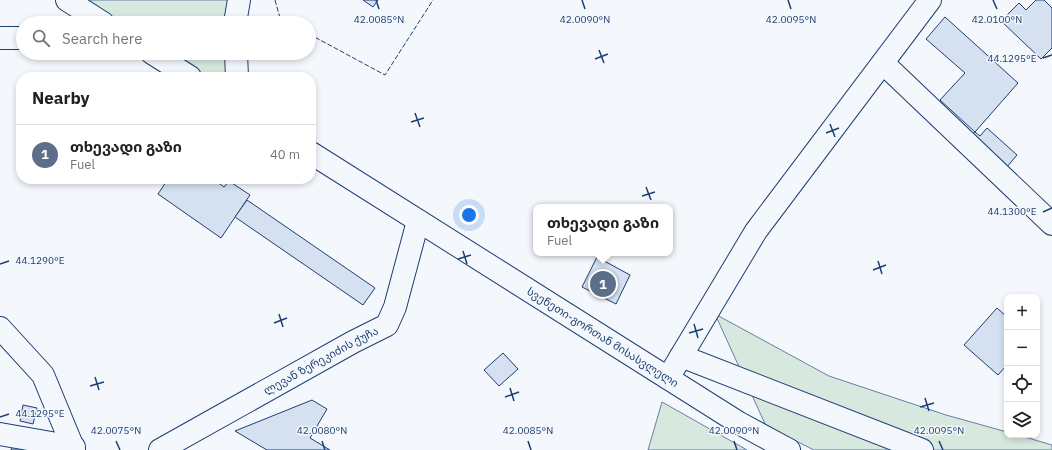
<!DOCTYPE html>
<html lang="en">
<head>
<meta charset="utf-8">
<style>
	body { margin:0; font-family:"IBM Plex Sans","Noto Sans Georgian",sans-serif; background:#f2f2f2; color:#202124 }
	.controls { position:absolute; right:12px; bottom:12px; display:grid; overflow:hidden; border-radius:8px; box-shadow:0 2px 6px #0003 }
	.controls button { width:36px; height:36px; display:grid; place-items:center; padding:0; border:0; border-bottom:1px solid #e0e0e0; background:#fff; color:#202124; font:20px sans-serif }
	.you { position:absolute; left:469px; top:215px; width:14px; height:14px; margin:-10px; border:3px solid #fff; border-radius:50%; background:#1a73e8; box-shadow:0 0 0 6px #1a73e833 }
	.badge { display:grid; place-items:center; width:26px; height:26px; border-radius:50%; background:#c62828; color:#fff; font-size:13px; font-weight:700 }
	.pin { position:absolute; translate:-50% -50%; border:2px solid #fff; box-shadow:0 1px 4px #0006 }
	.popup { position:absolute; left:533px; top:204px; width:140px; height:52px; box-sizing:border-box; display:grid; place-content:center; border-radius:8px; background:#fff; filter:drop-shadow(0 1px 3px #0005); font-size:13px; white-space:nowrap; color:#757577 }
	.popup b { font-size:15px; color:#202124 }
	.popup::after { content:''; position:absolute; left:50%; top:100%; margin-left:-8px; border:8px solid transparent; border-top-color:#fff }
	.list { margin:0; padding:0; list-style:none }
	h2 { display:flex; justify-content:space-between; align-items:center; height:52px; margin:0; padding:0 16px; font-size:17px }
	h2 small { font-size:13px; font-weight:400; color:#757577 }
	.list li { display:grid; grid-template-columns:26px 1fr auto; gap:12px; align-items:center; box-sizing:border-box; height:60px; padding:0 16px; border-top:1px solid #e0e0e0 }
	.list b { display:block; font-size:15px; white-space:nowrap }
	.list p { margin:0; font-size:13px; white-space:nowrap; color:#757577 }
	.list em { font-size:13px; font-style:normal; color:#757577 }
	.icon { flex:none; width:22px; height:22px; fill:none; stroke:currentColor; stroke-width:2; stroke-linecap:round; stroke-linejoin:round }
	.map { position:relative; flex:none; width:1052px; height:450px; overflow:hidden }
	.search { position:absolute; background:#fff; box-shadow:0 2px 6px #0003; left:16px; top:16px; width:300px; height:44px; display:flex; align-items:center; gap:10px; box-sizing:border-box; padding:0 14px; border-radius:22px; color:#757577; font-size:15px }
	.panel { position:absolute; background:#fff; box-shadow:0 2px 6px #0003; left:16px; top:72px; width:300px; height:112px; border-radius:16px }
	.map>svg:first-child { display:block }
	.green { fill:#d7e8df; stroke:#687fa3 }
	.building { fill:#d5e0f0; stroke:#1d3f73 }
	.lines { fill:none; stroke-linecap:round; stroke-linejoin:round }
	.minor-casing { stroke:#1d3f73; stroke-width:24 }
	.major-casing { stroke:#1d3f73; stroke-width:24 }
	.minor { stroke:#f4f7fb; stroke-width:22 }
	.major { stroke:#f4f7fb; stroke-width:22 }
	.fence { stroke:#1d3f73; stroke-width:1; stroke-dasharray:5 2; stroke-linecap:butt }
	.ticks { fill:none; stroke:#1d3f73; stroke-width:1.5 }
	.labels { text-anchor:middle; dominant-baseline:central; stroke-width:3; stroke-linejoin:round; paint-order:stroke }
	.street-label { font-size:11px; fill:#1d3f73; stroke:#f4f7fb }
	.ticks-label { font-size:10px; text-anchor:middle; fill:#1d3f73; stroke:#f4f7fb; stroke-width:3; stroke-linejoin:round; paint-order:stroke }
</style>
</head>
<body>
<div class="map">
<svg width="1052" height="450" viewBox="0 0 1052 450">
	<rect width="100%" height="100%" fill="#f4f7fb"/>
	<!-- green -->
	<g class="green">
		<polygon points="67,0 239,0 235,23 103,23"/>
		<polygon points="152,53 236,53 237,77 190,77"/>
		<polygon points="715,314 829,376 946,415 1007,432 1007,435 1018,435 1052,445 1052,450 814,450 766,426"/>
		<polygon points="662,402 747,450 648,450"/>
	</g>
	<!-- building -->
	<g class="building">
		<polygon points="363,0 378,0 373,7"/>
		<polygon points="1036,0 1044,0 1052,8 1052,48 1041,59 1001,21 1019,3 1026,10"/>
		<polygon points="945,17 1018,83 975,132 940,100 965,73 926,39"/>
		<polygon points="987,128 1017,155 1006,168 970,136 975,132 980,136"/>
		<polygon points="168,179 213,179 224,187 229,181 250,195 221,238 158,194"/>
		<polygon points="247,200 375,288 363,305 235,217"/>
		<polygon points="597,257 630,275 616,304 582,287"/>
		<polygon points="997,308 1007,317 1007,365 998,375 964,345"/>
		<polygon points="503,353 518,369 499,386 484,370"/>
		<polygon points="312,400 327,409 310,438 330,450 267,450 235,431"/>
		<polygon points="23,405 37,408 33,424 20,421"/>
		<polygon points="13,445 28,450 11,450"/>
	</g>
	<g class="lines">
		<defs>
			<g id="minor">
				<polyline points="0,38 23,38"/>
				<polyline points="883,63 1052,224"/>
				<polyline points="0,328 43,375 74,450"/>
				<polyline points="681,356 922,450"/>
				<polyline points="668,378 756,231 930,0"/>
				<polyline points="0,434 74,447"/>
				<path id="s1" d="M160,450L353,342L387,325L395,307L418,221"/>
			</g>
			<g id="major">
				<polyline points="67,0 103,23"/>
				<polyline points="235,23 239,0"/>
				<polyline points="152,53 190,77"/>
				<polyline points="236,53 237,77"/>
				<path id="s2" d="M311,153L739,423L789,450"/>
			</g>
		</defs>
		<!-- minor casing -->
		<use href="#minor" class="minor-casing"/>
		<!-- major casing -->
		<use href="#major" class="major-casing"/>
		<!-- minor -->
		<use href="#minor" class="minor"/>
		<!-- major -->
		<use href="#major" class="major"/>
		<!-- fence -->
		<g class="fence">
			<polyline points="275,0 280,18 289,23"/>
			<polyline points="309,34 385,75 433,0"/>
		</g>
	</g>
	<!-- ticks -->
	<path class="ticks" d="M376,0L379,9M582,0L585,9M788,0L791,9M993,0L997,9M599,50L604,63M1043,58L1052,55M595,59L608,54M415,113L420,127M411,122L424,118M830,124L835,137M826,133L839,128M646,187L651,200M642,196L655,192M1043,212L1052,208M463,251L467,264M458,259L471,255M878,261L882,274M0,264L9,261M873,270L886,265M279,314L283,327M274,323L287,318M694,324L698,338M689,333L703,329M95,377L99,390M90,386L104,382M510,388L514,401M505,397L519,392M925,398L929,411M920,407L934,403M0,417L9,414M116,441L120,450M322,441L325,450M528,441L531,450M734,441L737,450M939,441L943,450"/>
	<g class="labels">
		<!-- street labels -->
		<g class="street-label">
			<text stroke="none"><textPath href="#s2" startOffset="345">სვენეთი-გორთან მისასვლელი</textPath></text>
			<text stroke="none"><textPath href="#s1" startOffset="184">ლევან ზერეკიძის ქუჩა</textPath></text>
		</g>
	</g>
	<g class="ticks-label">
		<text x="379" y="23">42.0085°N</text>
		<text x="585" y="23">42.0090°N</text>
		<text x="791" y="23">42.0095°N</text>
		<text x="997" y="23">42.0100°N</text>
		<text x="1012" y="62">44.1295°E</text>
		<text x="1012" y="215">44.1300°E</text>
		<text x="40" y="264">44.1290°E</text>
		<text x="40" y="417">44.1295°E</text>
		<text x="116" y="434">42.0075°N</text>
		<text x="322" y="434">42.0080°N</text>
		<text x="528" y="434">42.0085°N</text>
		<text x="734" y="434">42.0090°N</text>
		<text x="939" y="434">42.0095°N</text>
	</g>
</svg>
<div class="controls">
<button>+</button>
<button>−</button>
<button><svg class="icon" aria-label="locate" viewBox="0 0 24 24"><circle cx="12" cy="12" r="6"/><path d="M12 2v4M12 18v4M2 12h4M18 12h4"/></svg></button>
<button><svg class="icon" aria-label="layers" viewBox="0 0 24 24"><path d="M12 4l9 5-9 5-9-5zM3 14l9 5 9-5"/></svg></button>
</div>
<div class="you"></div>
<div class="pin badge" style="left:603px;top:284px;background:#5c6f8a">1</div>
<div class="popup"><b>თხევადი გაზი</b>Fuel</div>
<div class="search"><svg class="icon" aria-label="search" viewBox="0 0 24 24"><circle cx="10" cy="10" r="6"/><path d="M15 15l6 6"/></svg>Search here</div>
<section class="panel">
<h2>Nearby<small></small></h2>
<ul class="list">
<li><span class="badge" style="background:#5c6f8a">1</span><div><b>თხევადი გაზი</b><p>Fuel</p></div><em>40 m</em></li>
</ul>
</section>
</div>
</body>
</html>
